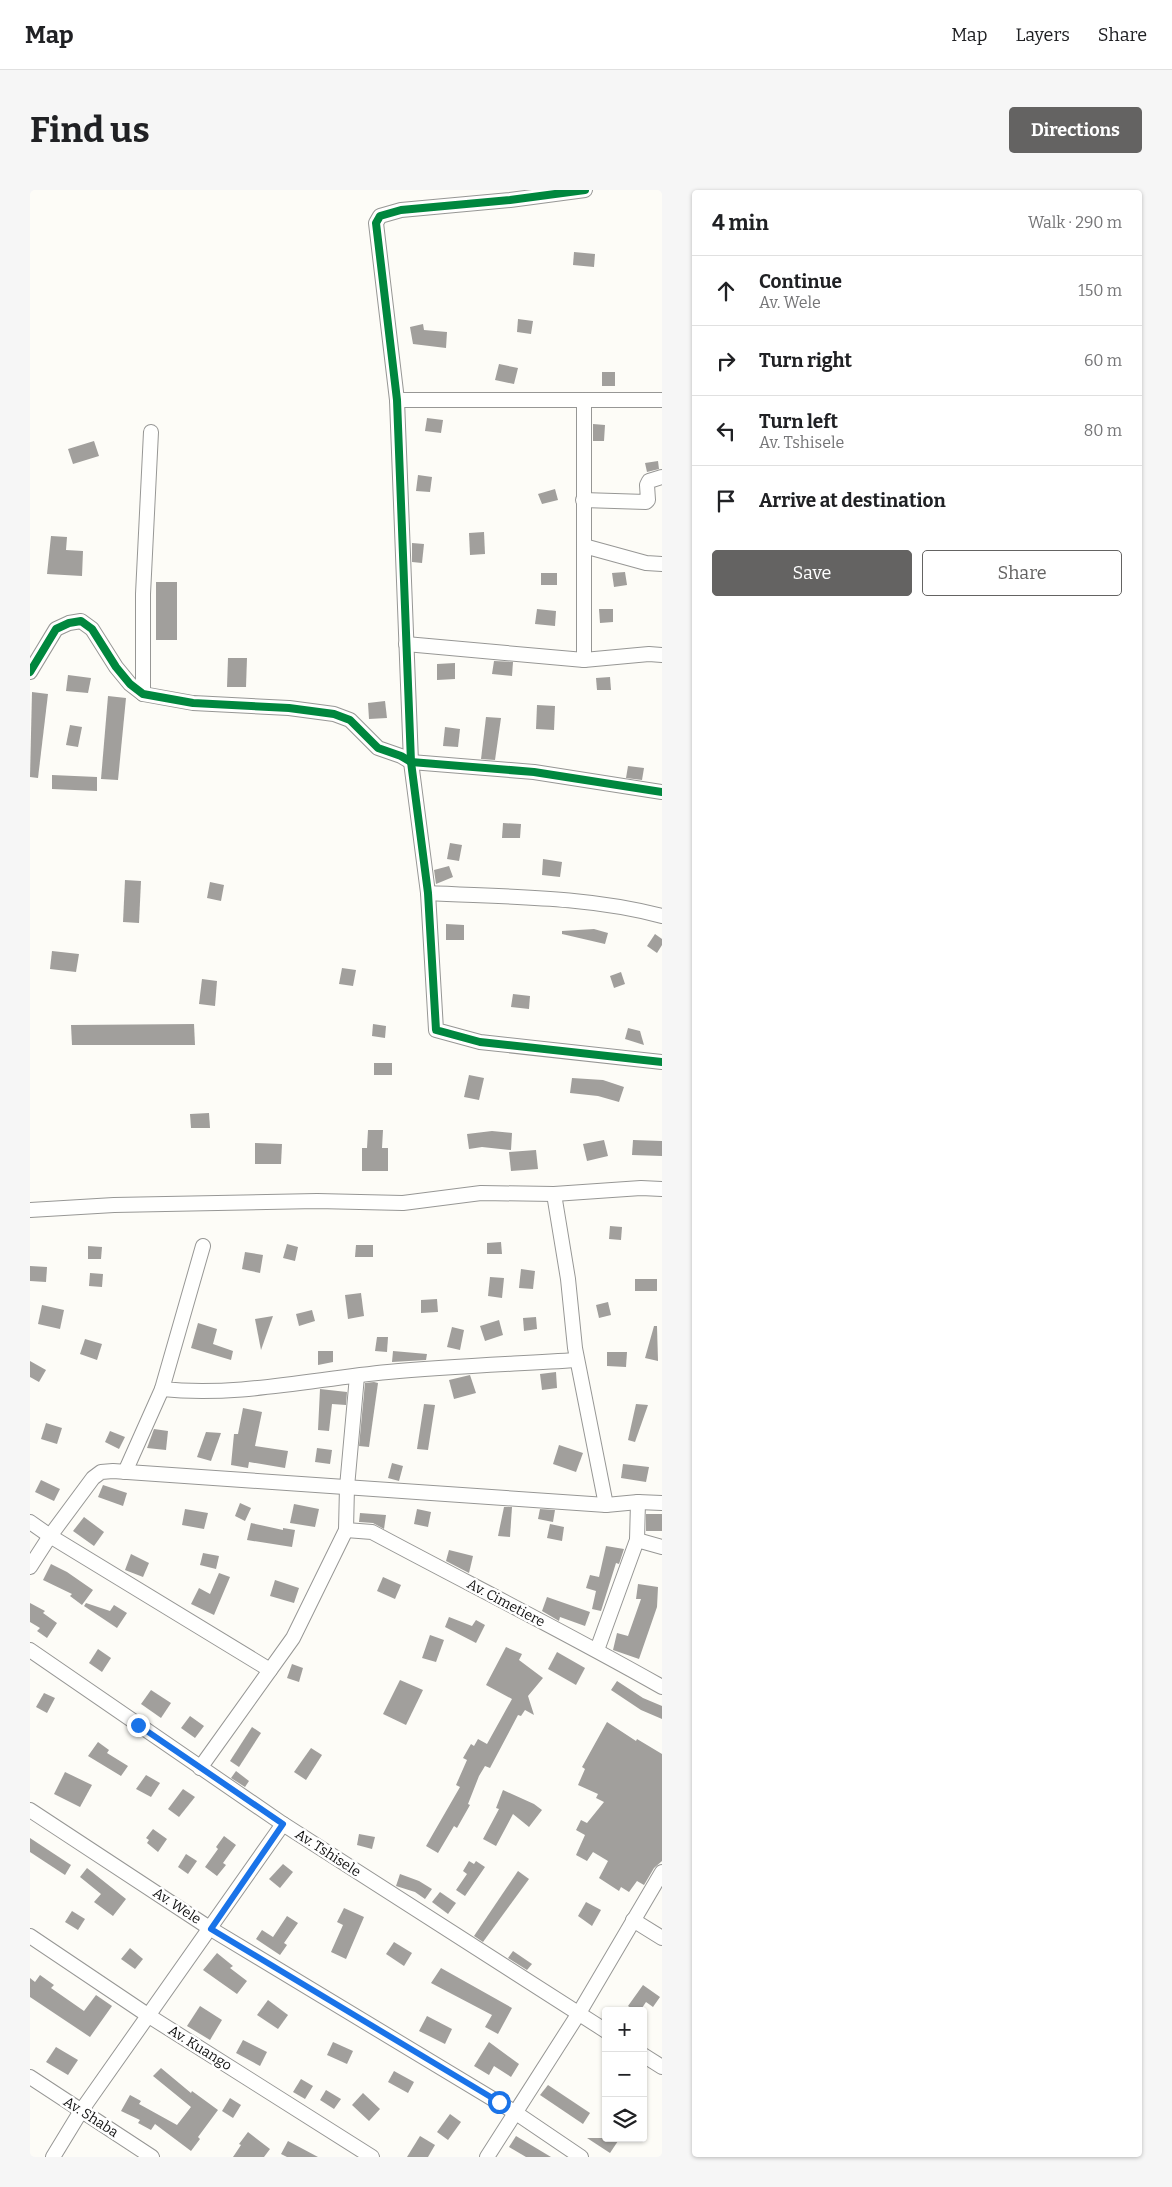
<!DOCTYPE html>
<html lang="en">
<head>
<meta charset="utf-8">
<style>
	body { margin:0; font-family:Bitter,serif; background:#f6f6f6; color:#202124 }
	.controls { position:absolute; right:15px; bottom:15px; display:grid; overflow:hidden; border-radius:5px; box-shadow:0 1px 4px #0004 }
	.controls button { width:45px; height:45px; display:grid; place-items:center; padding:0; border:0; border-bottom:1px solid #e0e0e0; background:#fff; color:#202124; font:25px sans-serif }
	.stop { position:absolute; width:15px; height:15px; margin:-11px; border:4px solid #1a73e8; border-radius:50%; background:#fff }
	.stop.end { background:#1a73e8; border-color:#fff; box-shadow:0 1px 5px #0008 }
	.list { margin:0; padding:0; list-style:none }
	h2 { display:flex; justify-content:space-between; align-items:center; height:65px; margin:0; padding:0 20px; font-size:21px }
	h2 small { font-size:16px; font-weight:400; color:#757577 }
	.list li { display:grid; grid-template-columns:32px 1fr auto; gap:15px; align-items:center; box-sizing:border-box; height:70px; padding:0 20px; border-top:1px solid #e0e0e0 }
	.list b { display:block; font-size:19px; white-space:nowrap }
	.list p { margin:0; font-size:16px; white-space:nowrap; color:#757577 }
	.list em { font-size:16px; font-style:normal; color:#757577 }
	.actions { display:flex; gap:10px; padding:15px 20px }
	.actions a { flex:1; padding:11px 0; border:1px solid #646362; border-radius:5px; text-align:center; font-size:18px; color:#646362 }
	.actions .main { background:#646362; color:#fff }
	.icon { flex:none; width:28px; height:28px; fill:none; stroke:currentColor; stroke-width:2; stroke-linecap:round; stroke-linejoin:round }
	.map { position:relative; flex:none; width:632px; height:1967px; overflow:hidden; border-radius:5px }
	header { display:flex; align-items:center; gap:30px; box-sizing:border-box; height:70px; padding:0 25px; background:#fff; border-bottom:1px solid #e0e0e0 }
	header strong { font-size:24px }
	nav { display:flex; gap:28px; margin-inline-start:auto; font-size:18px }
	.intro { display:flex; align-items:center; justify-content:space-between; box-sizing:border-box; height:120px; padding:0 30px }
	h1 { margin:0; font-size:35px }
	.button { padding:12px 22px; border-radius:5px; background:#646362; color:#fff; font-size:18px; font-weight:700 }
	main { display:flex; gap:30px; padding:0 30px }
	aside { flex:1; background:#fff; border-radius:5px; box-shadow:0 1px 4px #0004 }
	.map>svg:first-child { display:block }
	.building { fill:#a19f9c }
	.lines { fill:none; stroke-linecap:round; stroke-linejoin:round }
	.minor-casing { stroke:#979795; stroke-width:16 }
	.minor { stroke:#fffffe; stroke-width:14 }
	.cycleway-casing { stroke:#fff; stroke-width:11 }
	.cycleway { stroke:#00873e; stroke-width:8 }
	.route { stroke:#1a73e8; stroke-width:6 }
	.labels { text-anchor:middle; dominant-baseline:central; stroke-width:5; stroke-linejoin:round; paint-order:stroke }
	.street-label { font-size:14px; fill:#111; stroke:#fff }
</style>
</head>
<body>
<header>
<strong>Map</strong>
<nav><a>Map</a><a>Layers</a><a>Share</a></nav>
</header>
<div class="intro"><h1>Find us</h1><a class="button">Directions</a></div>
<main>
<div class="map">
<svg width="632" height="1967" viewBox="0 0 632 1967">
	<rect width="100%" height="100%" fill="#fdfcf7"/>
	<!-- building -->
	<g class="building">
		<polygon points="544,62 565,64 564,77 543,75"/>
		<polygon points="488,129 503,131 501,144 487,142"/>
		<polygon points="393,134 394,140 417,142 416,158 383,154 380,137"/>
		<polygon points="469,174 488,178 484,194 465,190"/>
		<rect x="572" y="182" width="13" height="14"/>
		<polygon points="397,228 413,230 411,243 395,241"/>
		<polygon points="563,234 575,235 574,251 563,251"/>
		<polygon points="64,251 69,266 43,274 38,259"/>
		<polygon points="628,271 629,279 617,282 615,273"/>
		<polygon points="388,285 402,287 400,302 386,301"/>
		<polygon points="525,299 528,310 512,314 508,304"/>
		<polygon points="454,342 455,364 440,365 439,343"/>
		<polygon points="21,346 37,347 36,360 53,361 52,386 17,384"/>
		<polygon points="382,353 394,354 392,373 382,372"/>
		<polygon points="595,382 597,395 584,397 582,383"/>
		<rect x="511" y="383" width="16" height="12"/>
		<rect x="126" y="392" width="21" height="58"/>
		<polygon points="507,419 526,421 525,436 505,434"/>
		<polygon points="569,419 583,419 583,432 570,433"/>
		<polygon points="198,468 217,468 216,497 197,497"/>
		<polygon points="464,471 483,472 482,486 462,484"/>
		<polygon points="425,473 425,489 407,490 407,474"/>
		<polygon points="38,485 61,488 58,503 36,501"/>
		<polygon points="580,487 581,500 567,500 566,488"/>
		<polygon points="2,502 18,504 8,588 0,587"/>
		<polygon points="78,506 96,508 88,590 71,589"/>
		<polygon points="355,511 357,528 339,529 338,513"/>
		<polygon points="507,515 525,516 524,540 506,539"/>
		<polygon points="456,527 471,528 465,570 451,569"/>
		<polygon points="40,535 52,537 48,557 36,555"/>
		<polygon points="415,537 430,539 428,557 413,556"/>
		<polygon points="598,576 614,578 612,590 596,588"/>
		<polygon points="22,585 67,587 67,601 22,599"/>
		<polygon points="473,633 491,634 490,648 472,648"/>
		<polygon points="420,653 432,655 429,671 417,669"/>
		<polygon points="513,669 532,672 530,687 512,685"/>
		<polygon points="419,676 423,687 406,694 404,680"/>
		<polygon points="95,690 111,691 109,733 93,732"/>
		<polygon points="180,692 194,695 191,711 177,708"/>
		<polygon points="416,734 434,735 434,750 416,750"/>
		<polygon points="564,739 578,743 575,754 532,744 532,741"/>
		<polygon points="625,744 632,749 632,755 627,763 617,756"/>
		<polygon points="22,761 49,764 46,782 20,779"/>
		<polygon points="312,778 326,780 323,796 309,794"/>
		<polygon points="591,782 595,794 584,798 580,786"/>
		<polygon points="172,789 187,791 185,816 169,814"/>
		<polygon points="483,804 500,806 499,819 481,817"/>
		<polygon points="164,834 165,855 42,855 41,835"/>
		<polygon points="343,834 356,836 355,848 342,846"/>
		<polygon points="598,838 610,841 614,855 595,849"/>
		<rect x="344" y="873" width="18" height="12"/>
		<polygon points="439,885 454,888 449,910 434,907"/>
		<polygon points="542,888 573,890 594,897 589,912 568,906 540,903"/>
		<polygon points="179,923 180,938 161,938 160,924"/>
		<polygon points="338,940 353,940 352,958 358,958 358,981 332,981 332,958 337,958"/>
		<polygon points="462,941 482,943 481,960 452,957 439,959 437,944"/>
		<polygon points="574,950 578,966 557,971 553,954"/>
		<polygon points="603,950 632,951 632,966 602,965"/>
		<polygon points="225,953 252,954 251,974 225,974"/>
		<polygon points="506,960 508,979 481,981 479,962"/>
		<polygon points="580,1036 592,1037 591,1050 579,1049"/>
		<polygon points="471,1052 472,1064 457,1064 457,1053"/>
		<polygon points="257,1054 268,1057 265,1071 253,1068"/>
		<polygon points="326,1055 343,1055 343,1067 325,1067"/>
		<polygon points="58,1056 72,1057 71,1069 58,1069"/>
		<polygon points="215,1062 233,1065 230,1083 212,1079"/>
		<polygon points="0,1076 17,1077 16,1092 0,1091"/>
		<polygon points="491,1079 505,1081 503,1099 489,1098"/>
		<polygon points="60,1083 73,1084 72,1097 59,1096"/>
		<polygon points="460,1087 474,1088 472,1108 458,1106"/>
		<rect x="605" y="1089" width="22" height="12"/>
		<polygon points="331,1103 334,1126 318,1129 315,1105"/>
		<polygon points="407,1109 408,1122 391,1123 391,1110"/>
		<polygon points="578,1112 581,1125 569,1128 566,1115"/>
		<polygon points="12,1115 34,1120 30,1139 8,1134"/>
		<polygon points="282,1120 285,1131 269,1136 266,1124"/>
		<polygon points="243,1126 231,1160 225,1129"/>
		<polygon points="506,1127 507,1139 494,1141 493,1128"/>
		<polygon points="469,1130 473,1145 455,1151 450,1136"/>
		<polygon points="168,1133 187,1139 183,1154 203,1161 201,1170 161,1158"/>
		<polygon points="624,1136 627,1136 628,1171 615,1168"/>
		<polygon points="422,1137 434,1140 430,1160 417,1157"/>
		<polygon points="347,1147 358,1147 357,1162 345,1161"/>
		<polygon points="55,1149 72,1154 67,1170 50,1164"/>
		<polygon points="288,1161 303,1161 303,1172 288,1175"/>
		<polygon points="363,1161 397,1164 396,1170 362,1172"/>
		<polygon points="577,1162 597,1162 596,1177 577,1176"/>
		<polygon points="0,1171 16,1180 9,1192 0,1187"/>
		<polygon points="526,1182 527,1198 512,1200 510,1184"/>
		<polygon points="440,1185 446,1203 424,1209 419,1190"/>
		<polygon points="344,1192 348,1193 339,1257 329,1256 335,1193"/>
		<polygon points="290,1199 317,1202 316,1215 302,1214 299,1241 288,1240"/>
		<polygon points="394,1214 405,1215 398,1260 387,1259"/>
		<polygon points="606,1214 618,1215 605,1252 598,1250"/>
		<polygon points="213,1218 232,1222 225,1256 258,1261 255,1278 219,1272 218,1278 201,1275 204,1244 208,1244"/>
		<polygon points="16,1233 32,1238 27,1254 11,1249"/>
		<polygon points="124,1239 138,1241 136,1260 117,1258"/>
		<polygon points="80,1241 95,1247 89,1259 75,1252"/>
		<polygon points="176,1242 191,1243 181,1271 167,1267"/>
		<polygon points="529,1255 553,1263 546,1282 523,1274"/>
		<polygon points="287,1258 302,1260 300,1274 285,1272"/>
		<polygon points="362,1273 373,1276 369,1291 358,1288"/>
		<polygon points="593,1274 619,1277 616,1292 591,1288"/>
		<polygon points="11,1290 30,1299 24,1311 5,1302"/>
		<polygon points="73,1295 97,1303 93,1316 68,1307"/>
		<polygon points="210,1313 221,1318 215,1331 205,1326"/>
		<polygon points="264,1314 289,1319 285,1337 260,1333"/>
		<polygon points="474,1317 482,1317 480,1347 468,1346"/>
		<polygon points="155,1319 178,1323 174,1339 152,1335"/>
		<polygon points="387,1319 401,1322 398,1337 384,1334"/>
		<polygon points="510,1319 525,1320 523,1332 508,1329"/>
		<polygon points="330,1323 356,1325 354,1339 343,1333 329,1332"/>
		<rect x="616" y="1324" width="16" height="17"/>
		<polygon points="54,1327 74,1342 64,1356 43,1341"/>
		<polygon points="221,1333 253,1340 253,1338 265,1340 262,1357 217,1350"/>
		<polygon points="520,1334 534,1337 532,1351 517,1348"/>
		<polygon points="576,1356 594,1359 589,1374 586,1373 571,1421 562,1419 566,1401 556,1398 560,1385 569,1387"/>
		<polygon points="419,1360 443,1366 439,1383 416,1371"/>
		<polygon points="173,1363 189,1366 186,1379 170,1375"/>
		<polygon points="101,1364 119,1373 113,1387 95,1380"/>
		<polygon points="21,1374 37,1382 63,1400 52,1415 40,1406 42,1404 13,1390"/>
		<polygon points="189,1383 200,1387 184,1425 161,1414 169,1398 180,1404"/>
		<polygon points="353,1387 371,1395 365,1409 347,1401"/>
		<polygon points="245,1390 269,1398 264,1413 240,1406"/>
		<polygon points="608,1394 628,1397 627,1417 609,1469 583,1460 587,1443 598,1446 611,1409 606,1409"/>
		<polygon points="517,1407 560,1422 555,1436 530,1427 529,1431 512,1421"/>
		<polygon points="0,1413 15,1421 13,1423 27,1433 17,1448 7,1441 10,1438 0,1432"/>
		<polygon points="56,1413 80,1421 84,1415 97,1423 87,1438 54,1416"/>
		<polygon points="419,1427 442,1436 446,1430 455,1435 446,1453 415,1437"/>
		<polygon points="400,1445 414,1450 406,1472 392,1468"/>
		<polygon points="476,1457 492,1464 489,1470 513,1488 498,1506 504,1525 495,1520 491,1526 488,1525 460,1578 455,1576 449,1586 438,1614 440,1615 427,1638 424,1636 408,1663 396,1656 430,1597 426,1595 437,1570 433,1568 441,1554 444,1556 448,1549 457,1554 482,1509 456,1495"/>
		<polygon points="68,1459 81,1468 72,1482 59,1473"/>
		<polygon points="527,1462 555,1478 546,1495 518,1479"/>
		<polygon points="262,1474 273,1478 269,1492 257,1488"/>
		<polygon points="370,1490 393,1500 376,1535 353,1524"/>
		<polygon points="587,1491 613,1508 632,1516 632,1529 611,1520 581,1500"/>
		<polygon points="121,1500 141,1513 131,1528 111,1514"/>
		<polygon points="14,1503 25,1508 17,1523 6,1517"/>
		<polygon points="160,1526 174,1536 165,1548 151,1538"/>
		<polygon points="577,1532 606,1551 607,1549 632,1564 632,1671 624,1678 614,1695 607,1691 599,1702 591,1697 589,1701 569,1688 578,1671 563,1662 557,1671 546,1665 555,1645 546,1640 551,1630 557,1633 574,1612 566,1608 568,1604 548,1595 555,1579 552,1577"/>
		<polygon points="222,1537 231,1543 209,1577 200,1571"/>
		<polygon points="68,1552 79,1560 77,1563 98,1576 91,1586 58,1566"/>
		<polygon points="281,1558 292,1565 276,1590 264,1582"/>
		<polygon points="206,1581 219,1591 215,1597 201,1588"/>
		<polygon points="35,1582 62,1595 50,1617 24,1604"/>
		<polygon points="116,1585 130,1593 121,1607 106,1599"/>
		<polygon points="153,1599 165,1607 149,1627 138,1619"/>
		<polygon points="473,1600 504,1614 512,1620 499,1637 483,1624 466,1656 453,1649 469,1619 466,1618"/>
		<polygon points="123,1639 137,1649 128,1662 117,1653 119,1650 116,1648"/>
		<polygon points="329,1644 345,1647 342,1659 327,1655"/>
		<polygon points="194,1646 206,1655 193,1673 196,1675 187,1686 175,1677 188,1659 186,1657"/>
		<polygon points="0,1648 41,1675 35,1685 0,1662"/>
		<polygon points="156,1664 167,1671 158,1684 148,1677"/>
		<polygon points="439,1671 444,1674 446,1671 455,1677 435,1706 426,1700 437,1684 433,1681"/>
		<polygon points="253,1674 263,1682 250,1698 239,1689"/>
		<polygon points="57,1678 96,1709 83,1726 64,1712 71,1704 50,1687"/>
		<polygon points="488,1681 499,1689 453,1752 444,1746"/>
		<polygon points="370,1684 389,1691 402,1699 395,1709 385,1702 366,1696"/>
		<polygon points="410,1702 426,1713 418,1724 402,1712"/>
		<polygon points="556,1712 571,1720 562,1736 548,1726"/>
		<polygon points="314,1718 334,1727 316,1769 301,1762 313,1735 307,1732"/>
		<polygon points="42,1721 55,1729 48,1740 35,1732"/>
		<polygon points="257,1726 268,1733 254,1753 257,1755 250,1765 226,1749 232,1740 243,1747"/>
		<polygon points="364,1752 382,1763 374,1776 356,1764"/>
		<polygon points="100,1758 113,1769 105,1779 91,1769"/>
		<polygon points="483,1761 502,1774 497,1780 478,1768"/>
		<polygon points="187,1763 203,1776 200,1778 217,1791 207,1804 173,1780"/>
		<polygon points="411,1778 482,1818 468,1844 455,1837 462,1825 401,1793"/>
		<polygon points="10,1785 24,1795 21,1798 54,1821 66,1805 82,1816 60,1847 0,1807 0,1788 5,1792"/>
		<polygon points="613,1795 630,1807 623,1817 616,1812 610,1821 605,1821 598,1816"/>
		<polygon points="238,1810 258,1825 248,1839 227,1825"/>
		<polygon points="170,1816 192,1830 180,1850 157,1836"/>
		<polygon points="397,1826 422,1839 415,1854 389,1841"/>
		<polygon points="213,1850 237,1862 230,1876 206,1863"/>
		<polygon points="303,1852 323,1861 317,1874 297,1865"/>
		<polygon points="459,1852 489,1874 481,1887 464,1876 459,1885 444,1876"/>
		<polygon points="26,1857 48,1870 38,1885 16,1872"/>
		<polygon points="131,1878 161,1903 162,1901 188,1920 168,1947 170,1949 161,1961 125,1934 121,1940 108,1933 110,1930 91,1921 100,1905 111,1911 109,1914 147,1935 161,1917 123,1886"/>
		<polygon points="364,1881 384,1892 378,1903 358,1892"/>
		<polygon points="271,1889 283,1896 275,1909 263,1902"/>
		<polygon points="518,1895 560,1923 553,1934 510,1905"/>
		<polygon points="296,1900 311,1909 304,1919 290,1910"/>
		<polygon points="333,1903 350,1919 339,1931 322,1915"/>
		<polygon points="200,1908 211,1915 203,1928 192,1921"/>
		<polygon points="420,1924 431,1932 418,1950 407,1942"/>
		<polygon points="218,1942 240,1959 234,1967 203,1967 211,1955 209,1954"/>
		<polygon points="390,1946 405,1955 398,1967 377,1967"/>
		<polygon points="486,1946 521,1967 496,1967 479,1957"/>
		<polygon points="557,1948 590,1948 580,1963"/>
		<polygon points="258,1951 288,1967 257,1967 251,1964"/>
	</g>
	<g class="lines">
		<defs>
			<g id="minor">
				<polyline points="555,0 480,10 371,20 350,26 346,33 367,210 381,572 398,703 406,840 450,852 632,872"/>
				<polyline points="367,210 632,210"/>
				<polyline points="554,210 554,470"/>
				<polyline points="553,310 616,312 618,310 617,295 619,291 632,287"/>
				<polyline points="554,356 616,373 632,374"/>
				<polyline points="376,454 554,470 619,464 632,465"/>
				<polyline points="0,482 26,439 39,433 51,431 62,439 86,477 100,494 113,504 163,513 259,518 304,524 320,530 348,558 371,566 381,572 504,582 632,602"/>
				<polyline points="113,504 113,404 121,242"/>
				<path d="M398,703C476,707 557,706 632,726"/>
				<polyline points="524,1004 538,1089 545,1158 576,1315"/>
				<polyline points="0,1020 84,1015 287,1011 373,1013 451,1003 524,1004 611,998 632,999"/>
				<path d="M173,1056L132,1199C208,1207 283,1189 358,1182C421,1176 484,1174 547,1170"/>
				<polyline points="95,1282 132,1199"/>
				<polyline points="0,1332 20,1346 240,1480"/>
				<path d="M316,1340L342,1342C439,1394 537,1443 632,1497"/>
				<polyline points="607,1350 632,1357"/>
				<polyline points="0,1377 20,1346 63,1288 71,1282 83,1281 576,1315 608,1312 632,1313"/>
				<polyline points="0,1460 253,1634 576,1841"/>
				<polyline points="567,1460 607,1350 608,1312"/>
				<polyline points="170,1578 263,1448 316,1340 317,1297 327,1186"/>
				<polyline points="0,1620 181,1739 486,1923 551,1967"/>
				<polyline points="603,1730 632,1748"/>
				<polyline points="0,1746 119,1826 342,1967"/>
				<polyline points="613,1865 632,1877"/>
				<polyline points="0,1887 122,1967"/>
				<polyline points="23,1967 51,1921 253,1634"/>
				<polyline points="457,1967 549,1823 632,1682"/>
			</g>
		</defs>
		<!-- minor casing -->
		<use href="#minor" class="minor-casing"/>
		<!-- minor -->
		<use href="#minor" class="minor"/>
		<defs>
			<g id="cycleway">
				<polyline points="555,0 480,10 371,20 350,26 346,33 367,210 381,572 398,703 406,840 450,852 632,872"/>
				<polyline points="0,482 26,439 39,433 51,431 62,439 86,477 100,494 113,504 163,513 259,518 304,524 320,530 348,558 371,566 381,572 504,582 632,602"/>
			</g>
		</defs>
		<!-- cycleway casing -->
		<use href="#cycleway" class="cycleway-casing"/>
		<!-- cycleway -->
		<use href="#cycleway" class="cycleway"/>
	</g>
	<g class="lines">
		<!-- route -->
		<polyline class="route" points="108,1535 253,1634 181,1739 469,1912"/>
	</g>
	<g class="labels">
		<!-- street labels -->
		<g class="street-label">
			<text transform="translate(476 1413) rotate(28)">Av. Cimetiere</text>
			<text transform="translate(298 1663) rotate(33)">Av. Tshisele</text>
			<text transform="translate(147 1716) rotate(33)">Av. Wele</text>
			<text transform="translate(170 1858) rotate(32)">Av. Kuango</text>
			<text transform="translate(61 1927) rotate(33)">Av. Shaba</text>
		</g>
	</g>
</svg>
<div class="controls">
<button>+</button>
<button>−</button>
<button><svg class="icon" aria-label="layers" viewBox="0 0 24 24"><path d="M12 4l9 5-9 5-9-5zM3 14l9 5 9-5"/></svg></button>
</div>
<div class="stop" style="left:469px;top:1912px"></div>
<div class="stop end" style="left:108px;top:1535px"></div>
</div>
<aside>
<h2>4 min<small>Walk · 290 m</small></h2>
<ul class="list">
<li><svg class="icon" aria-label="ahead" viewBox="0 0 24 24"><path d="M12 20V5M6 11l6-6 6 6"/></svg><div><b>Continue</b><p>Av. Wele</p></div><em>150 m</em></li>
<li><svg class="icon" aria-label="right" viewBox="0 0 24 24"><path d="M7 20v-9h11M14 6l5 5-5 5"/></svg><div><b>Turn right</b></div><em>60 m</em></li>
<li><svg class="icon" aria-label="left" viewBox="0 0 24 24"><path d="M17 20v-9H6M10 6l-5 5 5 5"/></svg><div><b>Turn left</b><p>Av. Tshisele</p></div><em>80 m</em></li>
<li><svg class="icon" aria-label="arrive" viewBox="0 0 24 24"><path d="M6 21V4h12l-3 4 3 4H6"/></svg><div><b>Arrive at destination</b></div></li>
</ul>
<div class="actions"><a class="main">Save</a><a>Share</a></div>
</aside>
</main>
</body>
</html>
